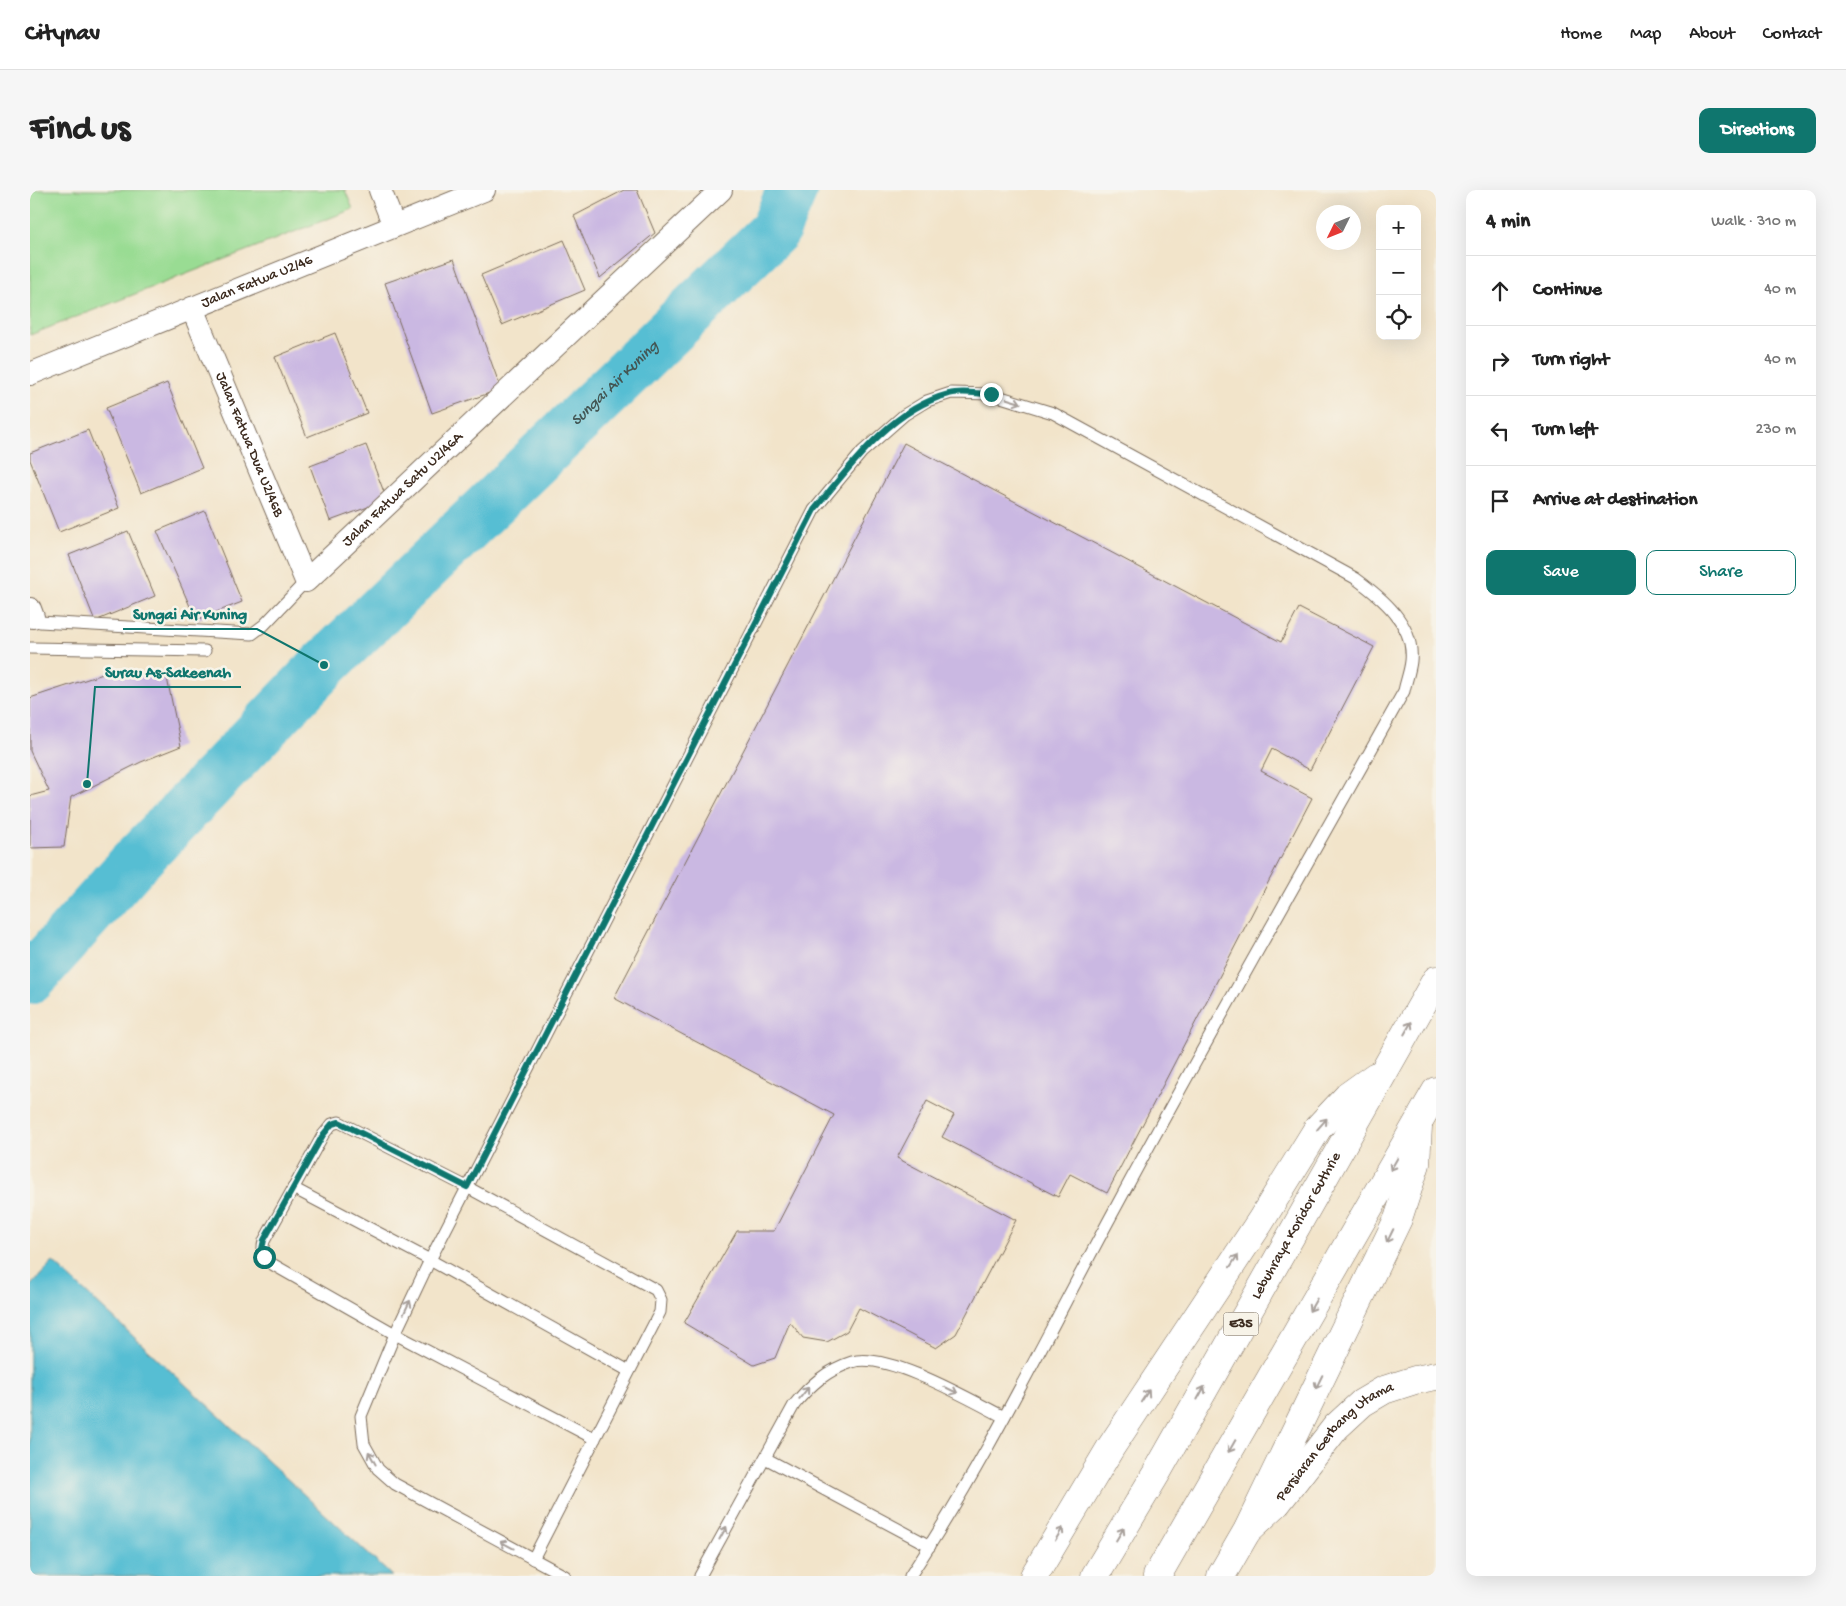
<!DOCTYPE html>
<html lang="en">
<head>
<meta charset="utf-8">
<style>
	body { margin:0; font-family:"Gochi Hand",sans-serif; background:#f6f6f6; color:#222 }
	.controls { position:absolute; right:15px; top:15px; display:grid; overflow:hidden; border-radius:10px; box-shadow:0 5px 20px #0002 }
	.controls button { width:45px; height:45px; display:grid; place-items:center; padding:0; border:0; border-bottom:1px solid #e0e0e0; background:#fff; color:#222; font:25px sans-serif }
	.compass { position:absolute; left:1286px; top:15px; width:45px; height:45px; border-radius:50%; background:#fff; box-shadow:0 5px 20px #0002; rotate:227deg }
	.stop { position:absolute; width:15px; height:15px; margin:-11px; border:4px solid #0f766e; border-radius:50%; background:#fff }
	.stop.end { background:#0f766e; border-color:#fff; box-shadow:0 1px 5px #0008 }
	.list { margin:0; padding:0; list-style:none }
	h2 { display:flex; justify-content:space-between; align-items:center; height:65px; margin:0; padding:0 20px; font-size:21px }
	h2 small { font-size:16px; font-weight:400; color:#767676 }
	.list li { display:grid; grid-template-columns:32px 1fr auto; gap:15px; align-items:center; box-sizing:border-box; height:70px; padding:0 20px; border-top:1px solid #e0e0e0 }
	.list b { display:block; font-size:19px; white-space:nowrap }
	.list em { font-size:16px; font-style:normal; color:#767676 }
	.actions { display:flex; gap:10px; padding:15px 20px }
	.actions a { flex:1; padding:11px 0; border:1px solid #0f766e; border-radius:10px; text-align:center; font-size:18px; color:#0f766e }
	.actions .main { background:#0f766e; color:#fff }
	.icon { flex:none; width:28px; height:28px; fill:none; stroke:currentColor; stroke-width:2; stroke-linecap:round; stroke-linejoin:round }
	.map { position:relative; flex:none; width:1406px; height:1386px; overflow:hidden; border-radius:10px }
	header { display:flex; align-items:center; gap:30px; box-sizing:border-box; height:70px; padding:0 25px; background:#fff; border-bottom:1px solid #e0e0e0 }
	header strong { font-size:24px }
	nav { display:flex; gap:28px; margin-inline-start:auto; font-size:18px }
	.intro { display:flex; align-items:center; justify-content:space-between; box-sizing:border-box; height:120px; padding:0 30px }
	h1 { margin:0; font-size:35px }
	.button { padding:12px 22px; border-radius:10px; background:#0f766e; color:#fff; font-size:18px; font-weight:700 }
	main { display:flex; gap:30px; padding:0 30px }
	aside { flex:1; background:#fff; border-radius:10px; box-shadow:0 5px 20px #0002 }
	.map>svg:first-child { display:block }
	.green { fill:#99dc93; stroke:#6a8358 }
	.water { fill:#56bed3; stroke:#487478 }
	.lines { fill:none; stroke-linecap:round; stroke-linejoin:round }
	.river { stroke:#56bed3; stroke-width:51 }
	.building { fill:#cab8e2 }
	.lane-casing { stroke:#7b6b5a; stroke-width:13 }
	.street-casing { stroke:#7b6b5a; stroke-width:24 }
	.secondary-casing { stroke:#7b6b5a; stroke-width:29 }
	.highway-casing { stroke:#7b6b5a; stroke-width:29 }
	.lane { stroke:#fff; stroke-width:11 }
	.street { stroke:#fff; stroke-width:22 }
	.secondary { stroke:#fff; stroke-width:28 }
	.highway { stroke:#fff; stroke-width:28 }
	.oneway { stroke:#a79f9a }
	.route { stroke:#0f766e; stroke-width:6 }
	.labels { text-anchor:middle; dominant-baseline:central; stroke-width:5; stroke-linejoin:round; paint-order:stroke }
	.shield { fill:#f7f3e8; stroke:#73665b; stroke-width:1 }
	.shield-label { font-size:14px; font-weight:bold; fill:#3b2a1e }
	.street-label { font-size:15px; fill:#3b2a1e; stroke:#f7f3e8 }
	.water-label { font-size:16px; font-style:italic; fill:#435654; stroke:#f7f3e8 }
	.leader { fill:none; stroke:#0f766e; stroke-width:2 }
	.callout-dot { fill:#0f766e; stroke:#f7f3e8; stroke-width:2 }
	.callout-label { font-size:16px; text-anchor:middle; font-weight:bold; fill:#0f766e; stroke:#f7f3e8; stroke-width:5; stroke-linejoin:round; paint-order:stroke }
</style>
</head>
<body>
<header>
<strong>Citynav</strong>
<nav><a>Home</a><a>Map</a><a>About</a><a>Contact</a></nav>
</header>
<div class="intro"><h1>Find us</h1><a class="button">Directions</a></div>
<main>
<div class="map">
<svg width="1406" height="1386" viewBox="0 0 1406 1386">
	<rect width="100%" height="100%" fill="#f7f3e8"/>
	<filter id="ink" filterUnits="userSpaceOnUse"><feTurbulence type="fractalNoise" baseFrequency=".02" numOctaves="2"/><feDisplacementMap in="SourceGraphic" scale="10" xChannelSelector="R" yChannelSelector="G"/><feConvolveMatrix kernelMatrix="1 2 1 2 8 2 1 2 1" color-interpolation-filters="sRGB"/></filter>
	<filter id="wash" filterUnits="userSpaceOnUse"><feTurbulence type="fractalNoise" baseFrequency=".0096" numOctaves="4" result="noise"/><feDisplacementMap in="SourceGraphic" scale="20" xChannelSelector="R" yChannelSelector="G"/><feGaussianBlur stdDeviation="1.12" result="paint"/><feColorMatrix in="noise" values="0 0 0 0 0 0 0 0 0 0 0 0 0 0 0 0 0 1.4 0 .05"/><feComposite in="paint" operator="in"/></filter>
	<g filter="url(#wash)">
		<rect width="100%" height="100%" fill="#f2e4ca"/>
		<!-- green -->
		<polygon class="green" points="0,0 315,0 323,19 0,145"/>
		<!-- water -->
		<polygon class="water" points="23,1072 362,1386 0,1386 0,1096"/>
		<g class="lines">
			<!-- river -->
			<path class="river" id="s1" d="M0,789L101,676L294,475L745,40L762,0"/>
		</g>
		<g id="blocks">
			<!-- building -->
			<g class="building">
				<polygon points="594,0 607,0 625,43 570,88 544,26"/>
				<polygon points="534,50 555,100 472,135 451,85"/>
				<polygon points="424,69 471,199 402,223 355,93"/>
				<polygon points="305,143 337,223 277,247 245,167"/>
				<polygon points="137,193 172,278 111,303 76,218"/>
				<polygon points="58,240 89,318 29,342 0,270 0,263"/>
				<polygon points="874,253 1251,452 1269,418 1344,457 1280,580 1242,559 1231,581 1282,608 1077,1003 1040,984 1028,1007 912,947 924,925 897,911 867,968 986,1030 926,1144 906,1158 829,1118 817,1141 797,1152 773,1148 760,1132 745,1168 724,1175 654,1133 707,1041 744,1041 804,925 584,808"/>
				<polygon points="336,255 357,310 300,331 280,276"/>
				<polygon points="175,321 212,412 166,430 127,341"/>
				<polygon points="98,341 125,406 65,431 39,365"/>
				<polygon points="79,482 137,488 151,556 111,572 41,607 34,657 0,658 0,606 19,601 0,561 0,508"/>
			</g>
		</g>
	</g>
	<g filter="url(#ink)">
		<use href="#blocks" fill-opacity="0" stroke="#7b6b5a" stroke-width="1"/>
		<g class="lines">
			<defs>
				<g id="lane">
					<polyline points="3,427 10,432 222,444 234,435 276,391"/>
					<polyline points="0,458 175,461"/>
					<polyline points="263,998 400,1070 599,1181"/>
					<polyline points="735,1268 900,1356"/>
					<path d="M503,1369L630,1122L631,1110L626,1100L437,997L309,932L302,934L293,945L234,1051C231,1062 234,1066 242,1074L365,1144L565,1249"/>
					<path d="M535,1386L365,1294L348,1279L334,1254L331,1226L365,1144L400,1070L784,320L832,262L874,225L897,211L921,203L961,204L1023,223L1325,388C1351,407 1385,434 1381,471C1380,481 1376,491 1374,501C1278,673 1179,844 1086,1017C1019,1140 958,1268 880,1386"/>
					<path d="M670,1386L764,1215C780,1195 797,1180 822,1172C856,1161 941,1210 974,1227"/>
				</g>
				<g id="street">
					<polyline points="350,0 364,36"/>
					<path id="s2" d="M162,118L276,391L691,0"/>
					<path id="s3" d="M0,184L454,0"/>
					<polyline points="0,419 3,427"/>
				</g>
				<g id="secondary">
					<path id="s4" d="M1218,1340L1247,1313L1306,1237L1332,1213L1354,1200L1385,1190L1406,1186"/>
				</g>
				<g id="highway">
					<polyline points="1004,1386 1081,1257 1230,1032 1288,938 1318,906 1346,886"/>
					<path id="s5" d="M1065,1386L1126,1284L1406,790"/>
					<polyline points="1127,1386 1406,901"/>
					<polyline points="1191,1386 1217,1341 1368,1029 1386,974 1388,936"/>
				</g>
			</defs>
			<!-- lane casing -->
			<use href="#lane" class="lane-casing"/>
			<!-- street casing -->
			<use href="#street" class="street-casing"/>
			<!-- secondary casing -->
			<use href="#secondary" class="secondary-casing"/>
			<!-- highway casing -->
			<use href="#highway" class="highway-casing"/>
			<!-- lane -->
			<use href="#lane" class="lane"/>
			<!-- street -->
			<use href="#street" class="street"/>
			<!-- secondary -->
			<use href="#secondary" class="secondary"/>
			<!-- highway -->
			<use href="#highway" class="highway"/>
		</g>
		<!-- one-way arrows -->
		<defs><path id="oneway-shaft" d="M-6 0H5M1.5-3L5.5 0L1.5 3" fill="none" stroke-width="1.6" stroke-linecap="round" stroke-linejoin="round" transform="scale(1.25)"/></defs>
		<g class="oneway">
			<use href="#oneway-shaft" transform="translate(984 211) rotate(17)"/>
			<use href="#oneway-shaft" transform="translate(1378 838) rotate(-60)"/>
			<use href="#oneway-shaft" transform="translate(1292 934) rotate(-49)"/>
			<use href="#oneway-shaft" transform="translate(1364 974) rotate(120)"/>
			<use href="#oneway-shaft" transform="translate(1360 1046) rotate(116)"/>
			<use href="#oneway-shaft" transform="translate(1204 1071) rotate(-57)"/>
			<use href="#oneway-shaft" transform="translate(1283 1115) rotate(120)"/>
			<use href="#oneway-shaft" transform="translate(377 1117) rotate(-65)"/>
			<use href="#oneway-shaft" transform="translate(1289 1192) rotate(116)"/>
			<use href="#oneway-shaft" transform="translate(921 1200) rotate(26)"/>
			<use href="#oneway-shaft" transform="translate(774 1203) rotate(-51)"/>
			<use href="#oneway-shaft" transform="translate(1171 1203) rotate(-61)"/>
			<use href="#oneway-shaft" transform="translate(1115 1206) rotate(-57)"/>
			<use href="#oneway-shaft" transform="translate(1202 1256) rotate(120)"/>
			<use href="#oneway-shaft" transform="translate(342 1268) rotate(-119)"/>
			<use href="#oneway-shaft" transform="translate(693 1343) rotate(-61)"/>
			<use href="#oneway-shaft" transform="translate(1029 1344) rotate(-59)"/>
			<use href="#oneway-shaft" transform="translate(1090 1344) rotate(-59)"/>
			<use href="#oneway-shaft" transform="translate(477 1355) rotate(-152)"/>
		</g>
	</g>
	<g class="lines" filter="url(#ink)">
		<!-- route -->
		<path class="route" d="M234,1067L232,1059L234,1050L293,945L302,934L309,932L437,997L784,320C820,276 861,219 919,204C931,200 948,204 961,204"/>
	</g>
	<g class="labels">
		<!-- shield labels -->
		<rect class="shield" x="1193.5" y="1122.5" width="35" height="23" rx="4"/>
		<g class="shield-label">
			<text x="1211" y="1134">E35</text>
		</g>
		<!-- street labels -->
		<g class="street-label">
			<text stroke="none"><textPath href="#s3" startOffset="245">Jalan Fatwa U2/46</textPath></text>
			<text stroke="none"><textPath href="#s2" startOffset="148">Jalan Fatwa Dua U2/46B</textPath></text>
			<text stroke="none"><textPath href="#s2" startOffset="429">Jalan Fatwa Satu U2/46A</textPath></text>
			<text stroke="none"><textPath href="#s5" startOffset="404">Lebuhraya Koridor Guthrie</textPath></text>
			<text stroke="none"><textPath href="#s4" startOffset="125">Persiaran Gerbang Utama</textPath></text>
		</g>
		<!-- water labels -->
		<g class="water-label">
			<text stroke="none"><textPath href="#s1" startOffset="835">Sungai Air Kuning</textPath></text>
		</g>
	</g>
	<!-- callouts -->
	<path class="leader" d="M294 475L227 439H93M57 594L65 497H211"/>
	<g class="callout-dot">
		<circle cx="294" cy="475" r="5"/>
		<circle cx="57" cy="594" r="5"/>
	</g>
	<g class="callout-label">
		<text x="160" y="429">Sungai Air Kuning</text>
		<text x="138" y="487">Surau As-Sakeenah</text>
	</g>
</svg>
<div class="controls">
<button>+</button>
<button>−</button>
<button><svg class="icon" aria-label="locate" viewBox="0 0 24 24"><circle cx="12" cy="12" r="6"/><path d="M12 2v4M12 18v4M2 12h4M18 12h4"/></svg></button>
</div>
<svg class="compass" viewBox="-18 -18 36 36"><path d="M0-13l5 13h-10z" fill="#e53935"/><path d="M0 13l5-13h-10z" fill="#767676"/></svg>
<div class="stop" style="left:234px;top:1067px"></div>
<div class="stop end" style="left:961px;top:204px"></div>
</div>
<aside>
<h2>4 min<small>Walk · 310 m</small></h2>
<ul class="list">
<li><svg class="icon" aria-label="ahead" viewBox="0 0 24 24"><path d="M12 20V5M6 11l6-6 6 6"/></svg><div><b>Continue</b></div><em>40 m</em></li>
<li><svg class="icon" aria-label="right" viewBox="0 0 24 24"><path d="M7 20v-9h11M14 6l5 5-5 5"/></svg><div><b>Turn right</b></div><em>40 m</em></li>
<li><svg class="icon" aria-label="left" viewBox="0 0 24 24"><path d="M17 20v-9H6M10 6l-5 5 5 5"/></svg><div><b>Turn left</b></div><em>230 m</em></li>
<li><svg class="icon" aria-label="arrive" viewBox="0 0 24 24"><path d="M6 21V4h12l-3 4 3 4H6"/></svg><div><b>Arrive at destination</b></div></li>
</ul>
<div class="actions"><a class="main">Save</a><a>Share</a></div>
</aside>
</main>
</body>
</html>
